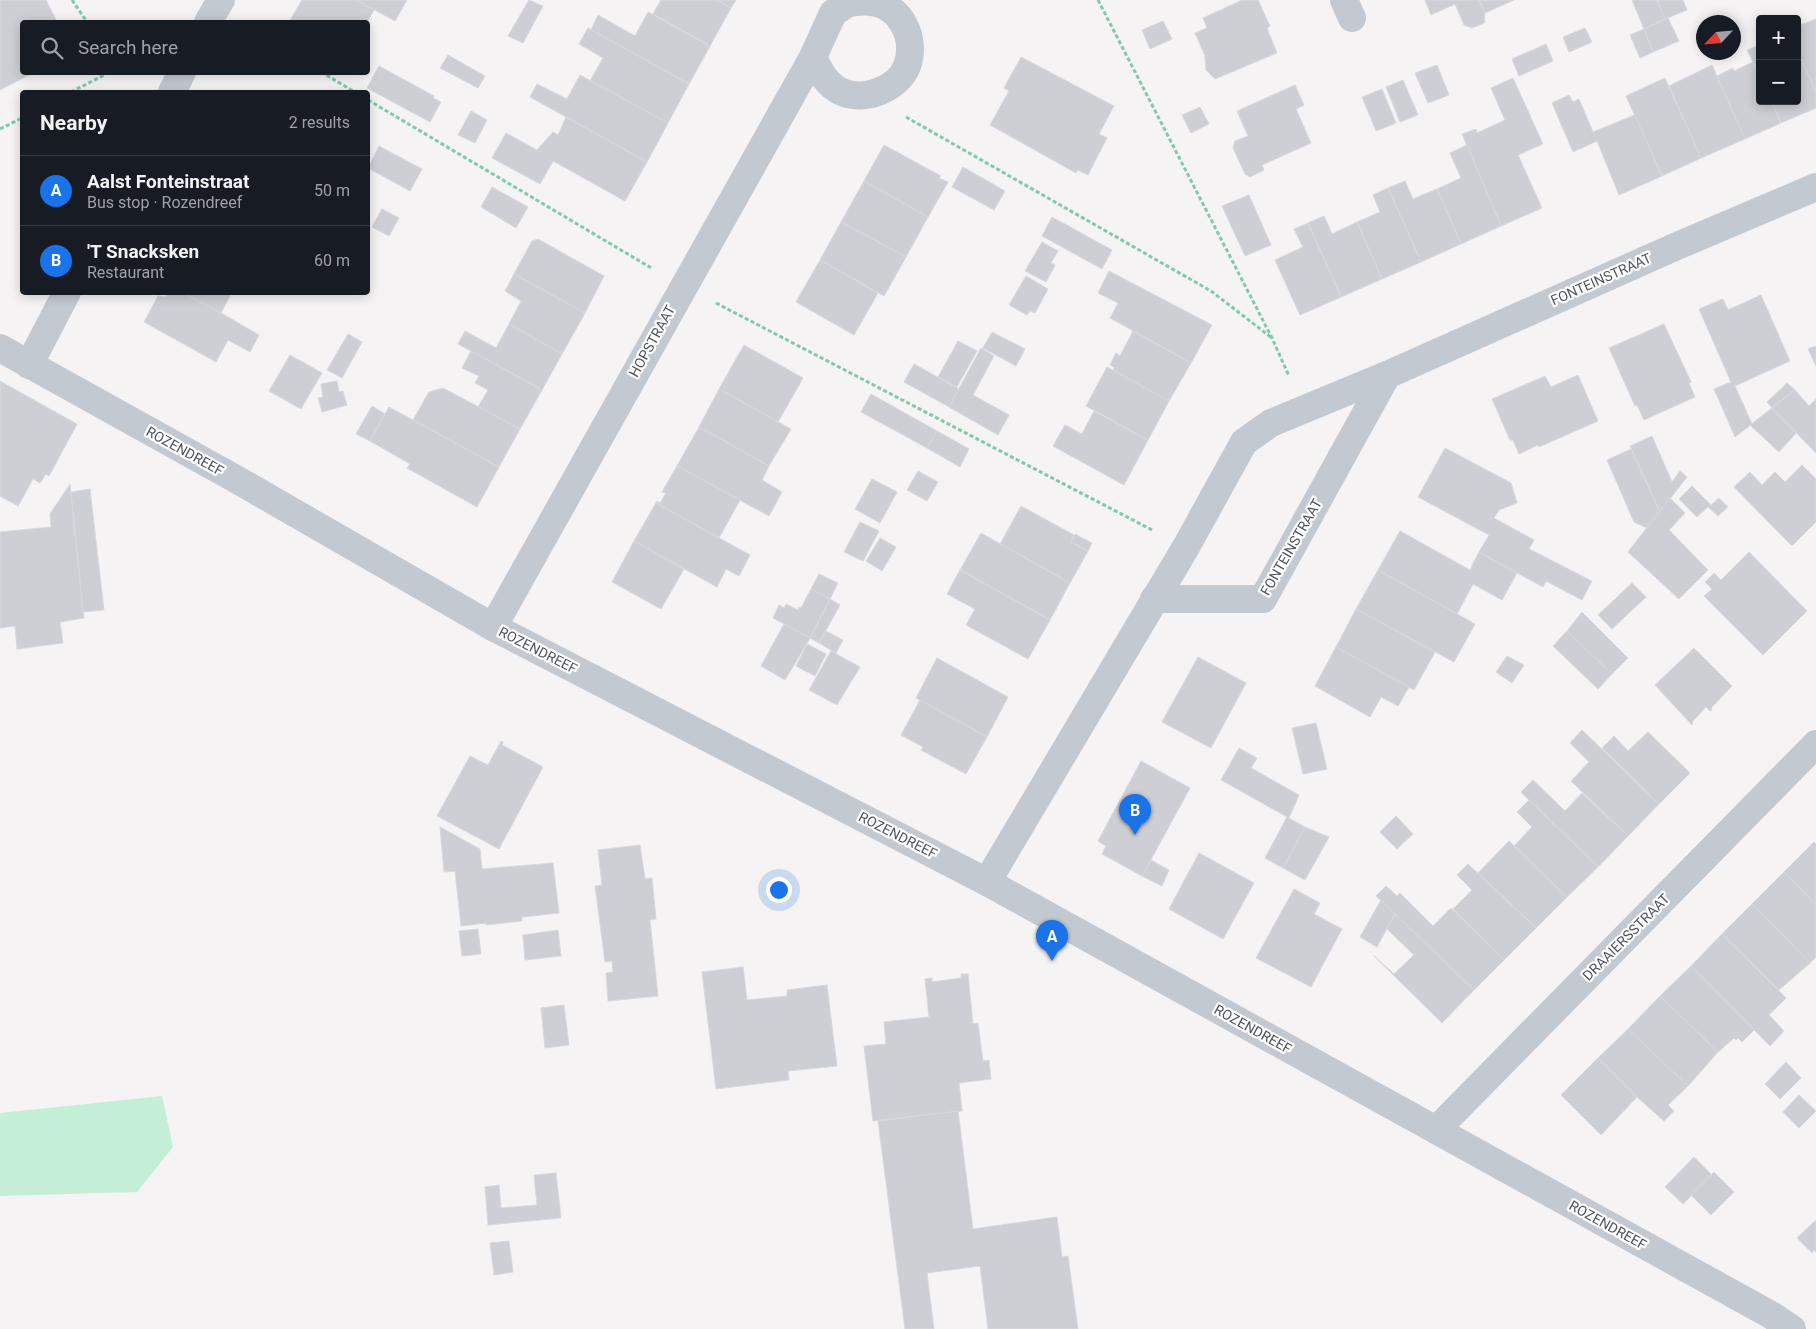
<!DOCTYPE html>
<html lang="en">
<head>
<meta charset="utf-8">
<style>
	body { margin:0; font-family:Roboto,sans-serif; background:#20242c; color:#f1f3f6 }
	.controls { position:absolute; right:15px; top:15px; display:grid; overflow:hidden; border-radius:5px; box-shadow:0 2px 12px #0003 }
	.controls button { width:45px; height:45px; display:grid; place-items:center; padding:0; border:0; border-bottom:1px solid #363941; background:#171b24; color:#f1f3f6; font:25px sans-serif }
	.compass { position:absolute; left:1696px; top:15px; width:45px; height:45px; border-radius:50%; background:#171b24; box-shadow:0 2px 12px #0003; rotate:244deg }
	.you { position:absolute; left:778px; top:889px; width:18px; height:18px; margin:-12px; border:4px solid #fff; border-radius:50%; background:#1a73e8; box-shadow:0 0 0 8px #1a73e833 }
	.badge { display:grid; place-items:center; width:32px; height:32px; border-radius:50%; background:#1a73e8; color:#fff; font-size:16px; font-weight:700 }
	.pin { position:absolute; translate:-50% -41px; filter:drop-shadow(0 1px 2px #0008) }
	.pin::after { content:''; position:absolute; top:26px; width:18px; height:15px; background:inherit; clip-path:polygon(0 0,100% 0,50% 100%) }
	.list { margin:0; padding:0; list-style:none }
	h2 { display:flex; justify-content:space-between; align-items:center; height:65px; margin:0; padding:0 20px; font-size:21px }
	h2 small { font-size:16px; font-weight:400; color:#9ea1a6 }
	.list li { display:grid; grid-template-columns:32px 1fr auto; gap:15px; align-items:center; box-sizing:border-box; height:70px; padding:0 20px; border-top:1px solid #363941 }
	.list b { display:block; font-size:19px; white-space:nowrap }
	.list p { margin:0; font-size:16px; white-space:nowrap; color:#9ea1a6 }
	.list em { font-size:16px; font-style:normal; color:#9ea1a6 }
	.icon { flex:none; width:28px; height:28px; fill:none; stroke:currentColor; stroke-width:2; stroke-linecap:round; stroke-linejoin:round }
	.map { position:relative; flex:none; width:1816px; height:1329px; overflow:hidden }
	.search { position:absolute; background:#171b24; box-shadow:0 2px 12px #0003; left:20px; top:20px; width:350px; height:55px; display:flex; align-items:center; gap:12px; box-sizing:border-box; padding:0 18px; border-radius:5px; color:#9ea1a6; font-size:19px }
	.panel { position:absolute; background:#171b24; box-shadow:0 2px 12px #0003; left:20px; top:90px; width:350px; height:205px; border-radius:5px }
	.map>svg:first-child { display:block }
	.green { fill:#c5eed7 }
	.building { fill:#cdcfd5; stroke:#d7d9de }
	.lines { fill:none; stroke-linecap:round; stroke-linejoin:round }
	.path { stroke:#7fcba9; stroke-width:3; stroke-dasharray:4 2.5; stroke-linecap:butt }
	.minor { stroke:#c2c9d1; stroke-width:28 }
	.labels { text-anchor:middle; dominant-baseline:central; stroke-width:4.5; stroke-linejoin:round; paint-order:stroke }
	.street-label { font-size:14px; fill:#4b5560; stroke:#fff }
</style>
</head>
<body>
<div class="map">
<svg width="1816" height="1329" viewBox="0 0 1816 1329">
	<rect width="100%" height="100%" fill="#f5f3f3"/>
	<!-- green -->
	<polygon class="green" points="162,1096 173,1147 137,1192 0,1196 0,1113"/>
	<!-- building -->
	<g class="building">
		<polygon points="0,0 46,0 57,22 22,22 22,72 35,72 0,90"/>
		<polygon points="302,0 356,0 374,10 367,22 289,22"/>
		<polygon points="356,0 407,0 395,21"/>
		<polygon points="529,0 543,6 523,43 508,36"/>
		<polygon points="661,0 717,0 731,8 710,46 653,14"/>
		<polygon points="717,0 736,0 731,8"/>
		<polygon points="1242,0 1258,0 1270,26 1267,28 1277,53 1215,79 1206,70 1205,56 1195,33 1207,28 1203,18"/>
		<polygon points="1425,0 1479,0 1485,13 1484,23 1472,28 1464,25 1455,4 1431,15"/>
		<polygon points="1479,0 1514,0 1485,13"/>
		<polygon points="1632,0 1657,0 1665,19 1644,29"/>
		<polygon points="1657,0 1683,0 1687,10 1665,19"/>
		<polygon points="648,12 710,46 689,84 591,30 598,15 635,36"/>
		<polygon points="1668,18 1679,41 1653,52 1644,29"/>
		<polygon points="1816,19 1816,92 1797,50 1797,26"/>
		<polygon points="1163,21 1172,39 1150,49 1142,30"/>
		<polygon points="588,28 689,84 668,123 590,81 603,58 579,44"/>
		<polygon points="1585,28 1592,42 1569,52 1563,37"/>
		<polygon points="1644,29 1653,52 1640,58 1630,35"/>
		<polygon points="1546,44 1553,61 1519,76 1512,59"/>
		<polygon points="1760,45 1760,76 1747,50"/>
		<polygon points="1797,50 1816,92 1816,108 1781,123 1771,101 1797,101"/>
		<polygon points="448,55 485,76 478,88 440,68"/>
		<polygon points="1021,57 1114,106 1099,134 1107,138 1088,175 1078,170 1076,173 990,125 1009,91 1004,88"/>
		<polygon points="1753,62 1760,76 1760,101 1771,101 1781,123 1745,139 1717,76 1733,68 1734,71"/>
		<polygon points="1437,65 1449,95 1428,103 1415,73"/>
		<polygon points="1712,65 1745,139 1701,158 1669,86"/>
		<polygon points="379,66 434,96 433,98 441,102 430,122 367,88"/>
		<polygon points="580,75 668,123 647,162 530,97 537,84 567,99"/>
		<polygon points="1513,78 1543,144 1518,155 1542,208 1501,226 1462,134 1476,129 1477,133 1505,120 1491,88"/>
		<polygon points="1665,78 1701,158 1662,176 1626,96"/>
		<polygon points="1403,80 1418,115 1400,122 1386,87"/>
		<polygon points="1295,85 1304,105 1296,109 1311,143 1262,165 1264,170 1250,177 1245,174 1233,148 1235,141 1248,136 1237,111"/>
		<polygon points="1382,89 1396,123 1376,131 1362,97"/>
		<polygon points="1569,95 1573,102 1579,99 1593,132 1635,115 1662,176 1619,195 1597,141 1573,152 1552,103"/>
		<polygon points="1200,107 1209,124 1191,133 1182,115"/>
		<polygon points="471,111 487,120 475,143 458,135"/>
		<polygon points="566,117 647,162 625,201 553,161 540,184 492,158 506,133 537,150 553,132 558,135"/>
		<polygon points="884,145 941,176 939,178 948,182 928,217 864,181"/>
		<polygon points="1467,145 1501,226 1461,244 1437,189 1461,178 1450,153"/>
		<polygon points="379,146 422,169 410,191 368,168"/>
		<polygon points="963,167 1005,191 994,210 952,187"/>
		<polygon points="864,181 928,217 906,257 841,222"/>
		<polygon points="1405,181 1413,199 1437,189 1461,244 1421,262 1388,188"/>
		<polygon points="492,187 528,207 516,228 481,207"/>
		<polygon points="1388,188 1421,262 1382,279 1357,222 1380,212 1373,195"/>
		<polygon points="1249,195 1271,245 1245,256 1222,206"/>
		<polygon points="382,209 399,218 389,236 372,227"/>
		<polygon points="1324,216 1332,234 1357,222 1382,279 1341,297 1308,223"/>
		<polygon points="1052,217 1112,250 1102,269 1042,236"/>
		<polygon points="841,222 906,257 884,296 820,260"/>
		<polygon points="1308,223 1341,297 1300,315 1275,260 1303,247 1294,229"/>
		<polygon points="538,239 604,276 585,313 514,274 532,241"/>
		<polygon points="1042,242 1058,251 1051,263 1055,265 1046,282 1025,271"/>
		<polygon points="820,260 878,293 854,335 796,302"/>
		<polygon points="1109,271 1212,325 1191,363 1110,318 1118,303 1098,293"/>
		<polygon points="514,274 585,313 562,354 509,324 521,301 505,291"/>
		<polygon points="1026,276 1048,289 1035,313 1030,311 1027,315 1009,305"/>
		<polygon points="169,292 181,292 221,313 259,335 250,352 228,340 216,362 144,322 158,296 166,297"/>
		<polygon points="181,292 232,292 221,313"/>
		<polygon points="1761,295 1790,361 1735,386 1752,424 1735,437 1714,389 1731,382 1699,309 1723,299 1728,310"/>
		<polygon points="509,324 562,354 542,390 458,344 465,331 496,348"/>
		<polygon points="1664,324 1691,382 1689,383 1695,397 1644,420 1637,405 1635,406 1609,348"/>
		<polygon points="1133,331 1191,363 1169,401 1113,371 1114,367 1110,365 1116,353 1120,356"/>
		<polygon points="992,332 1025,349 1016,366 983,348"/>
		<polygon points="348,334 362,342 342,378 327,370"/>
		<polygon points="958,341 977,351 957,387 938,377"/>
		<polygon points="744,345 803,378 778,422 719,389"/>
		<polygon points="1816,346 1816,366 1808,349"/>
		<polygon points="981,348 994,356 973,395 1009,415 998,435 949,407"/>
		<polygon points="471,351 542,390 520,429 478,407 488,390 475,383 479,376 462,368"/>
		<polygon points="290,355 322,373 301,409 269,391"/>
		<polygon points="914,364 959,389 949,407 904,382"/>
		<polygon points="1107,367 1169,401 1148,440 1086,406"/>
		<polygon points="1578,375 1598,421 1539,447 1538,445 1519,454 1513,440 1510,440 1492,399 1545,376 1551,387"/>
		<polygon points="0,381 77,424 49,476 46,474 40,483 33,479 18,506 0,496"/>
		<polygon points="337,381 339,392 343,391 347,405 322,412 318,398 323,397 321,384"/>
		<polygon points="1787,383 1795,390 1772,408 1767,402"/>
		<polygon points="443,388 520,429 499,467 413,420 429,392"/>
		<polygon points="719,389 791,429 769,466 699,427"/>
		<polygon points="1795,390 1809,406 1816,399 1816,453 1772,408"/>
		<polygon points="871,394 937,431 927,448 861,412"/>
		<polygon points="372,406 385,414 370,441 356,434"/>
		<polygon points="389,407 499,467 477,507 407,468 410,464 370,441"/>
		<polygon points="1772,408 1796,433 1779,452 1750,425"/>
		<polygon points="1094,411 1148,440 1124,485 1053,446 1065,425 1082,434"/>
		<polygon points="699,427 769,466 762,480 782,492 769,516 677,466"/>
		<polygon points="937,431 969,449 960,467 927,448"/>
		<polygon points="1652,436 1672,482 1680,471 1687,477 1660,512 1630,446"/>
		<polygon points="1445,448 1511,483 1517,503 1499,510 1494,518 1534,540 1529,549 1592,581 1582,600 1546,581 1543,587 1479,552 1489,535 1418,497"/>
		<polygon points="1631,449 1660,512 1647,528 1634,522 1607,460"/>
		<polygon points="1802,465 1816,479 1816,522 1792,546 1734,487 1750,472 1762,485 1775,472 1785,482"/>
		<polygon points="677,466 740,500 719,538 656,503 657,501 660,503 666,493 662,492"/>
		<polygon points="918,471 938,482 927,501 907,490"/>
		<polygon points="872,479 897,492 880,523 855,509"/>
		<polygon points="70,484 84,618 60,622 63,643 17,649 15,626 0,628 0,532 51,527 50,514"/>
		<polygon points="1692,486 1711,505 1719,498 1728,507 1718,516 1708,507 1697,517 1679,499"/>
		<polygon points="90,489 104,610 83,612 71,492"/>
		<polygon points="1670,498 1685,513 1669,530 1708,570 1679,599 1628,552"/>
		<polygon points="656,503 750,555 739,576 726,569 717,587 634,541"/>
		<polygon points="1021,506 1074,535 1071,542 1088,551 1070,583 1000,544"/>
		<polygon points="860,522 879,531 863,561 844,552"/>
		<polygon points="1400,531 1470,570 1479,552 1517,573 1502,600 1473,584 1457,614 1378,570"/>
		<polygon points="981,533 1070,583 1050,620 960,570"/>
		<polygon points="1075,534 1092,543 1088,551 1071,542"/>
		<polygon points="880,538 896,547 882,571 866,561"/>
		<polygon points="634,541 684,569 661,609 612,582"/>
		<polygon points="1749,552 1807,611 1763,655 1704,596 1712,589 1705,582 1714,573 1721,580"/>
		<polygon points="960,570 1050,620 1028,659 966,625 975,609 947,594"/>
		<polygon points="1378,570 1475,624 1454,662 1356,609"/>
		<polygon points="819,574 838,583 830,599 811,589"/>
		<polygon points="1632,583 1646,597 1612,629 1598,615"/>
		<polygon points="811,589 830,599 810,638 773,618 779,605 784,608 786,604 798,610 799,607 801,608"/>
		<polygon points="830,599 840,605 819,643 810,638"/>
		<polygon points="1356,609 1435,652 1414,690 1336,647"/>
		<polygon points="1582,612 1628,658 1612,674 1567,631"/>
		<polygon points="784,624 810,638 785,680 761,666"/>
		<polygon points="826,631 843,640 836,653 819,643"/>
		<polygon points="1567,631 1612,674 1598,689 1553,646"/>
		<polygon points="807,644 826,654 815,676 796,666"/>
		<polygon points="1336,647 1409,687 1398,706 1381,697 1370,717 1315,686"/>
		<polygon points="1694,648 1732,686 1711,708 1712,710 1710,711 1706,707 1693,721 1692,725 1655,685"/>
		<polygon points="831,651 860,667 837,705 809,690"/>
		<polygon points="1507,656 1524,665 1512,683 1496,672"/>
		<polygon points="1198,657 1246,683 1211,748 1162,722"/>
		<polygon points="937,658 1008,697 987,737 916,698"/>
		<polygon points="920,700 987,737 966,774 921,750 923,747 901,735"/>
		<polygon points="1316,723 1327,769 1303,774 1292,728"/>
		<polygon points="1582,730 1659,804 1628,836 1571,781 1589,762 1570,743"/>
		<polygon points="1648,732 1690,773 1659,804 1602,748 1614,736 1628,751"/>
		<polygon points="501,741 503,742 502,745 543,767 499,849 437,816 470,756 488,765"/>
		<polygon points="1239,748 1257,758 1251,768 1299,795 1289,818 1221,780"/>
		<polygon points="1141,761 1190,788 1142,876 1102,854 1106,846 1098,841"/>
		<polygon points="1533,780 1565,811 1582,793 1628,836 1598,867 1521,792"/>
		<polygon points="1529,800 1598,867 1567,897 1514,846 1532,827 1517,812"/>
		<polygon points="1396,816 1413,834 1397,849 1380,832"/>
		<polygon points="1287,817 1305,827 1283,868 1265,858"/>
		<polygon points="440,827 480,849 482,869 553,863 559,913 522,917 522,921 486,925 486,923 461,926 455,871 444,872"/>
		<polygon points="1305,827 1329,837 1305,880 1283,868"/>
		<polygon points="1509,841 1567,897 1536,928 1478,873"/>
		<polygon points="1814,842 1816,844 1816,905 1784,872"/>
		<polygon points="640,845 645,879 652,878 656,919 650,920 658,996 608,1001 606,973 613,972 612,961 605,962 595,886 602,885 598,850"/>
		<polygon points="1199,853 1254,883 1223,939 1169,909"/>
		<polygon points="1151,860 1169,870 1162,886 1142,876"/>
		<polygon points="1468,864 1536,928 1504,960 1453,909 1472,890 1457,875"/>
		<polygon points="1784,872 1816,905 1816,957 1810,963 1752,904"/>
		<polygon points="1386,886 1397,896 1400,893 1433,926 1451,908 1504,960 1474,990 1376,896"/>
		<polygon points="1294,889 1320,903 1314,914 1342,929 1311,987 1256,958"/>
		<polygon points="1381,900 1395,914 1377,947 1360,937"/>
		<polygon points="1752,904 1810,963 1779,990 1722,934"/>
		<polygon points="1395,914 1474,990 1442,1023 1373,955 1394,974 1414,955 1387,929"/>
		<polygon points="478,929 481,954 462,956 459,931"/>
		<polygon points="558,930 561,956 525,960 523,935"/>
		<polygon points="1722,934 1786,998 1769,1015 1784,1031 1770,1046 1691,966"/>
		<polygon points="1691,966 1754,1030 1742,1042 1738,1038 1736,1040 1734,1038 1718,1052 1660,996"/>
		<polygon points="743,967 747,1000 787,996 787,990 827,985 837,1066 788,1071 789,1080 716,1089 702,972"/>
		<polygon points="961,974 968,974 973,1024 978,1023 983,1061 989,1060 991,1079 959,1083 962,1111 873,1121 864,1046 886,1044 884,1022 929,1017 925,979 932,978 932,982 961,978"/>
		<polygon points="1660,996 1718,1052 1688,1086 1628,1029"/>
		<polygon points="564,1005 569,1045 545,1048 541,1008"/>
		<polygon points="1628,1029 1688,1086 1668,1105 1674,1111 1664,1121 1637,1097 1598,1058"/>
		<polygon points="1598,1058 1637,1097 1601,1135 1561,1095"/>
		<polygon points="1786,1062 1801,1078 1780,1099 1765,1084"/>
		<polygon points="1799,1095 1816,1111 1799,1128 1783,1112"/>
		<polygon points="958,1111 973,1229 1057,1217 1062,1257 1068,1256 1078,1329 988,1329 980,1266 927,1273 934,1329 905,1329 878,1121"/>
		<polygon points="1694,1157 1712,1175 1683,1204 1665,1187"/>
		<polygon points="1714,1172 1734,1192 1711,1215 1691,1195"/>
		<polygon points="556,1173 561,1218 488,1225 485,1187 499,1185 501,1208 537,1205 534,1175"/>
		<polygon points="1816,1220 1816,1252 1814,1250 1812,1253 1797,1238"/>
		<polygon points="509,1241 513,1272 494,1275 490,1243"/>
	</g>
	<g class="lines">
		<!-- path -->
		<g class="path">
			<polyline points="72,0 87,22"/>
			<polyline points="1098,0 1272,338 1289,376"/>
			<polyline points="321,72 355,92"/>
			<polyline points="71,92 110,72"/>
			<polyline points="368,100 653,269"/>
			<polyline points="906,117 1211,291 1272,338"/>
			<polyline points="0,129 22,118"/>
			<polyline points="716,303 1154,531"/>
		</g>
		<!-- minor -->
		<g class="minor">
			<polyline points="1344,0 1352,18"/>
			<path d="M855,2C860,2 866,1 871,2C901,5 917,39 907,66C898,89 864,102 842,92C827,86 819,70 813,57L833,13L847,4Z"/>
			<polyline points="208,22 221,0"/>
			<polyline points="172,92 182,72"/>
			<polyline points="0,348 234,478 493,627 987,882 1771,1315 1792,1329"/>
			<polyline points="29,365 67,292"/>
			<polyline points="1154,599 1263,599 1387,375"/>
			<polyline points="493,627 813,57"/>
			<polyline points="987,882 1186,547 1244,442 1271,423 1387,375 1677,246 1816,187"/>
			<polyline points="1436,1130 1816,744"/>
		</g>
	</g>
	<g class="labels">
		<!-- street labels -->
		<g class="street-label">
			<text transform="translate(1601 279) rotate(-24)">FONTEINSTRAAT</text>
			<text transform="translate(652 341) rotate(-61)">HOPSTRAAT</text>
			<text transform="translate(185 451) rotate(29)">ROZENDREEF</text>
			<text transform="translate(1291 547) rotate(-60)">FONTEINSTRAAT</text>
			<text transform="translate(538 650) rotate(27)">ROZENDREEF</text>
			<text transform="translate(898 835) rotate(27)">ROZENDREEF</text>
			<text transform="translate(1626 937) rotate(-45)">DRAAIERSSTRAAT</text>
			<text transform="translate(1253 1029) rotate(29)">ROZENDREEF</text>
			<text transform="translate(1608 1225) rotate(29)">ROZENDREEF</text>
		</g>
	</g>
</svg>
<div class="controls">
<button>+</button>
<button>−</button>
</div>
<svg class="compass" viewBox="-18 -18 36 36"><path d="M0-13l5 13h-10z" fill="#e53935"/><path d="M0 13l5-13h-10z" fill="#9ea1a6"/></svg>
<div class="you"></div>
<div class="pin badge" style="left:1052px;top:961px">A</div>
<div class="pin badge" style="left:1135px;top:835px">B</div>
<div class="search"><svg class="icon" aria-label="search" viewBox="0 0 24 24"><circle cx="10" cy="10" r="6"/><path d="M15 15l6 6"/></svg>Search here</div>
<section class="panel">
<h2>Nearby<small>2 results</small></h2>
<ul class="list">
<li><span class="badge">A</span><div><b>Aalst Fonteinstraat</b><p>Bus stop · Rozendreef</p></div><em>50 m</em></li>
<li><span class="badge">B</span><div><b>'T Snacksken</b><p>Restaurant</p></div><em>60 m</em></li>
</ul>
</section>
</div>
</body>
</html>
